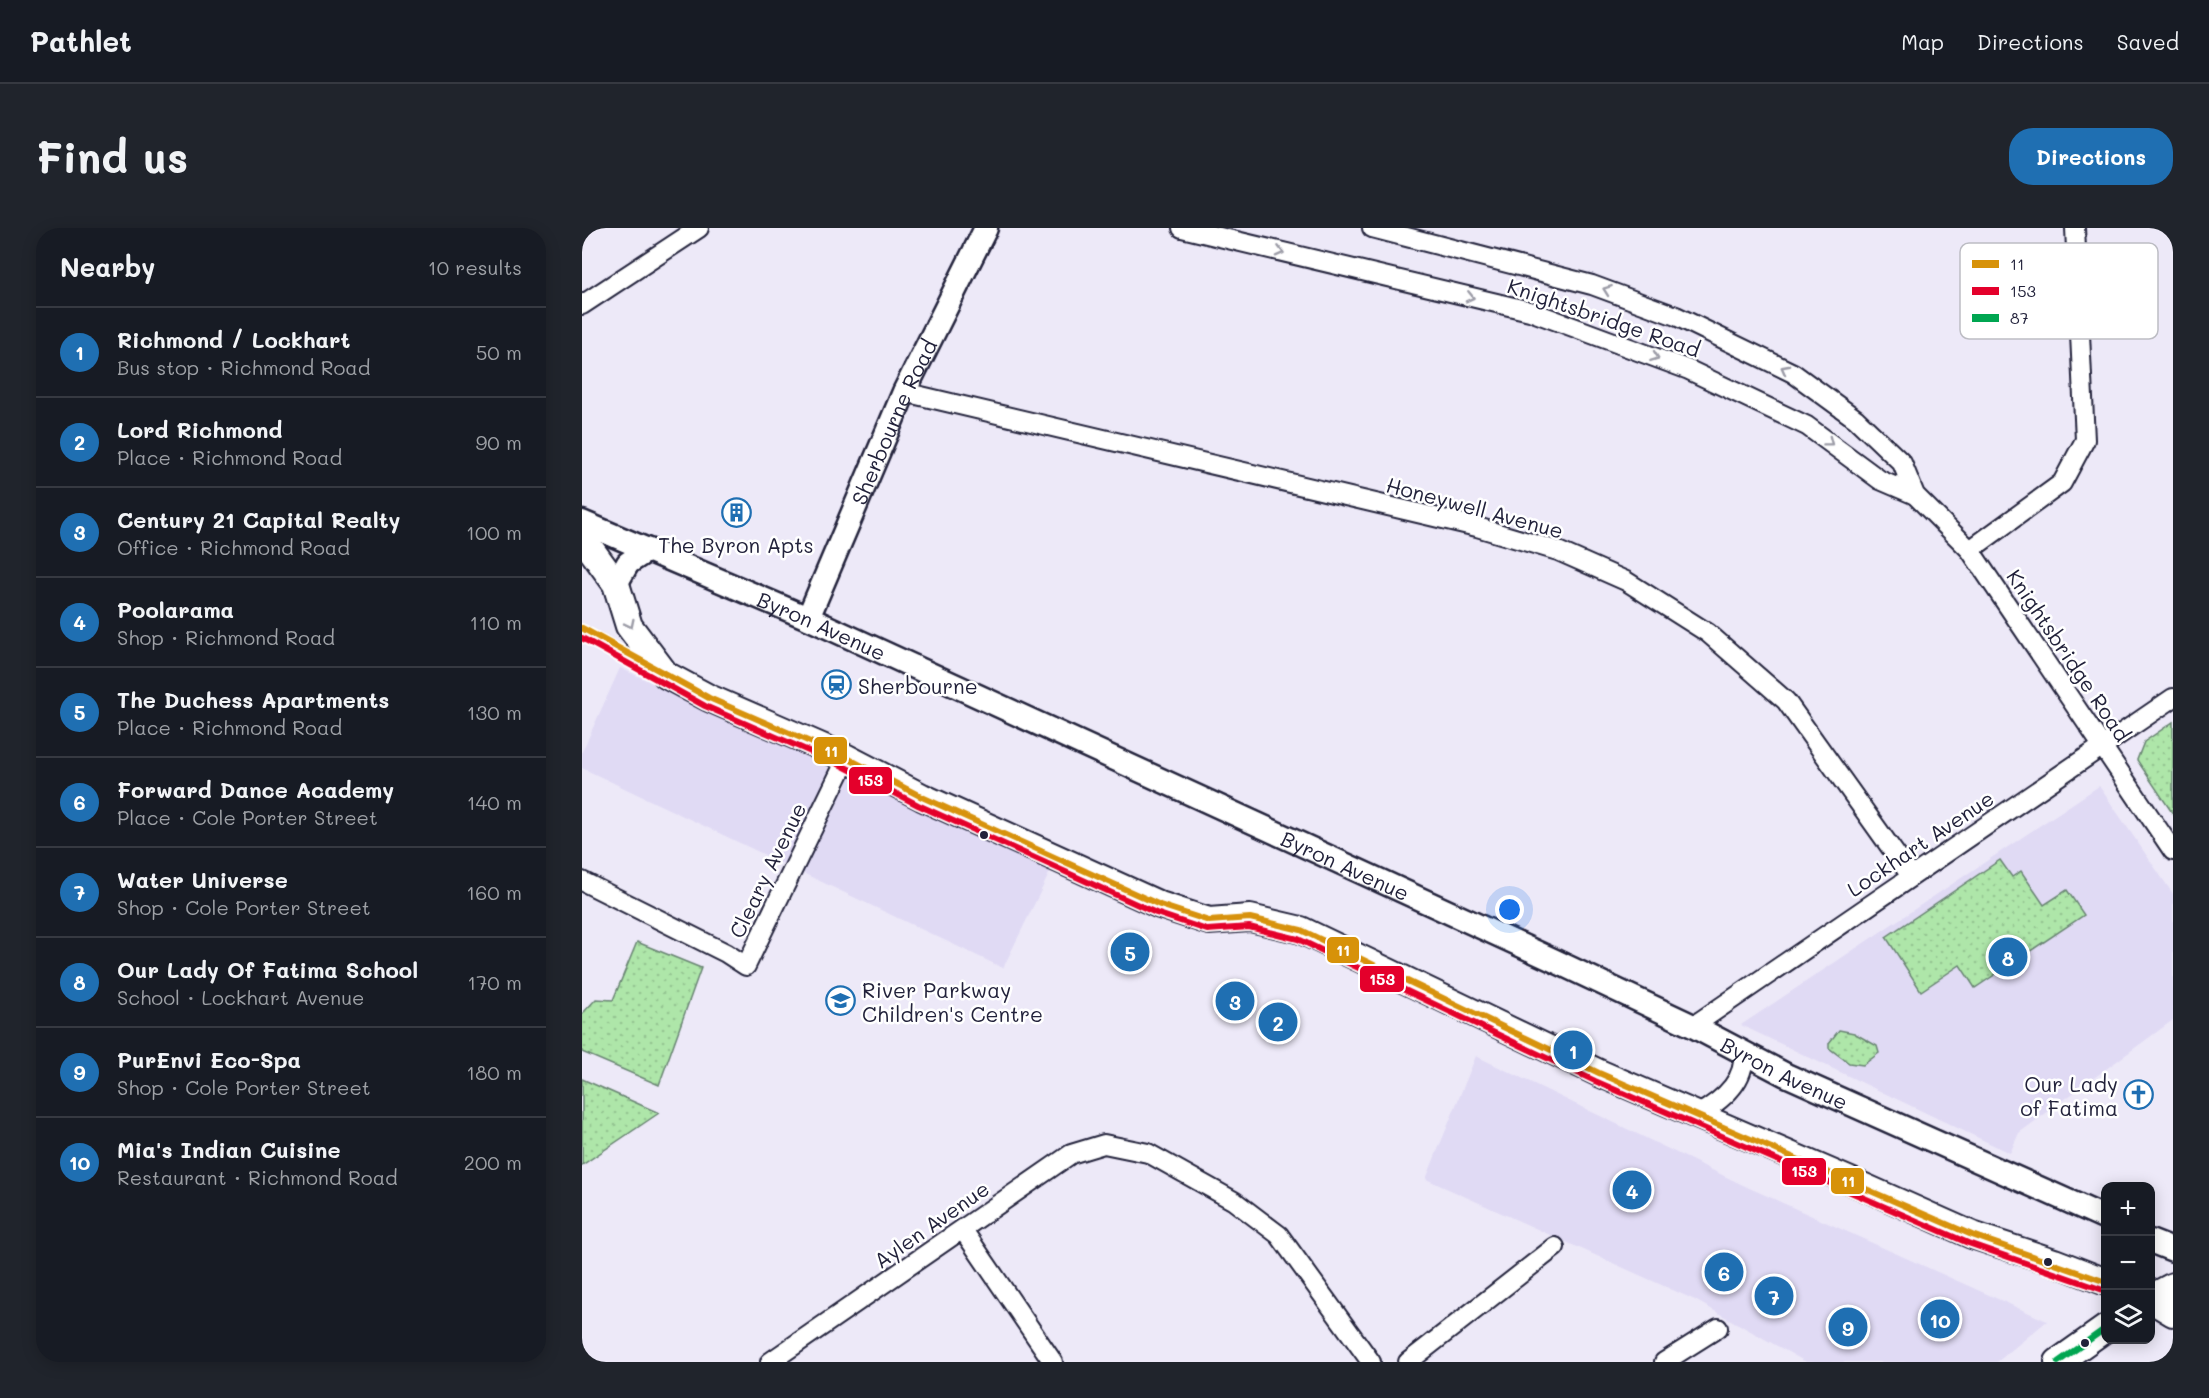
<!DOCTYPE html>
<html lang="en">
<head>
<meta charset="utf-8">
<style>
	body { margin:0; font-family:Mali,sans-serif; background:#20242c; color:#f1f3f6 }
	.controls { position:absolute; right:18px; bottom:18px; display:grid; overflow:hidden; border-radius:12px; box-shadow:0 3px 15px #0003 }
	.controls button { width:54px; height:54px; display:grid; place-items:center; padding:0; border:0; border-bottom:2px solid #363941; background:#171b24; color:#f1f3f6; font:30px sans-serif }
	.you { position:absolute; left:928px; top:682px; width:21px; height:21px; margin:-15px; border:4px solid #fff; border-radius:50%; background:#1a73e8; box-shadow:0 0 0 9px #1a73e833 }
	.badge { display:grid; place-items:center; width:39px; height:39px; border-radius:50%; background:#1f6fb2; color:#fff; font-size:20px; font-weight:700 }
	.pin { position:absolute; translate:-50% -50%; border:3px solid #fff; box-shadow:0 2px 6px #0006 }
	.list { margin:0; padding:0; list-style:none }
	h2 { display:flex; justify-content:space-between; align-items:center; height:78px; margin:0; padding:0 24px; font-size:26px }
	h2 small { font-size:20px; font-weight:400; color:#9ea1a6 }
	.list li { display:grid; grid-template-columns:39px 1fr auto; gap:18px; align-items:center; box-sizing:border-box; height:90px; padding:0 24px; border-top:2px solid #363941 }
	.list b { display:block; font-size:22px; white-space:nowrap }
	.list p { margin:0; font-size:20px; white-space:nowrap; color:#9ea1a6 }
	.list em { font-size:20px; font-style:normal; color:#9ea1a6 }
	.icon { flex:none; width:33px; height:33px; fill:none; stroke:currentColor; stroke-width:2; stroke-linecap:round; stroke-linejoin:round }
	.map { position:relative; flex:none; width:1591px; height:1134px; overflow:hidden; border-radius:24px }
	header { display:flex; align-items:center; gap:36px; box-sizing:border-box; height:84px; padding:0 30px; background:#171b24; border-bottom:2px solid #363941 }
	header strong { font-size:28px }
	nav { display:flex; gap:33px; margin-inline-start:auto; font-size:21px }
	.intro { display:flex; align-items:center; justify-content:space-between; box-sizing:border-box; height:144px; padding:0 36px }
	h1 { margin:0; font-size:42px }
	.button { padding:15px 27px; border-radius:24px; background:#1f6fb2; color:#fff; font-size:21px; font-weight:700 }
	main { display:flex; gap:36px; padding:0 36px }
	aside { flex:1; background:#171b24; border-radius:24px; box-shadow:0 3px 15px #0003 }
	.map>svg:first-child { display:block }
	.built { fill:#e0daf4 }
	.park { fill:url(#park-dots); stroke:#688472; stroke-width:1.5 }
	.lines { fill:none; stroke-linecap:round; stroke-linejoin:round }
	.minor-casing { stroke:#22223b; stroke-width:22 }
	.tertiary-casing { stroke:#22223b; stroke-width:27 }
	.secondary-casing { stroke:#22223b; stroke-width:30 }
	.minor { stroke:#fff; stroke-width:18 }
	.tertiary { stroke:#fff; stroke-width:22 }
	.secondary { stroke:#fff; stroke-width:26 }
	.bus-1-casing { stroke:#fff; stroke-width:10 }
	.bus-2-casing { stroke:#fff; stroke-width:10 }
	.bus-3-casing { stroke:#fff; stroke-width:10 }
	.bus-1 { stroke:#d79209; stroke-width:6 }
	.bus-2 { stroke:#e4002b; stroke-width:6 }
	.bus-3 { stroke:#00a651; stroke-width:6 }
	.oneway { stroke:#9c9ca7 }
	.bus-dot { fill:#22223b; stroke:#fff; stroke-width:2 }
	.labels { text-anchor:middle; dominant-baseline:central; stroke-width:5; stroke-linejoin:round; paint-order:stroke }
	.street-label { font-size:21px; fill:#22223b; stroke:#fff }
	.poi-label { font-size:21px; fill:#22223b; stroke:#fff; text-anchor:start }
	.key { fill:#fff; stroke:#bdbdc4; stroke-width:1.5 }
	.key-label { font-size:16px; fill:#22223b }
	.line-badge { stroke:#fff; stroke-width:2 }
	.badge-label { font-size:16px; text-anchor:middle; font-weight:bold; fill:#fff }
</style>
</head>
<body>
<header>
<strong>Pathlet</strong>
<nav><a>Map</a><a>Directions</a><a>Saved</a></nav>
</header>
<div class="intro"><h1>Find us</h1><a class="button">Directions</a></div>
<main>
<aside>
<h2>Nearby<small>10 results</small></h2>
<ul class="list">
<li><span class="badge">1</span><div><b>Richmond / Lockhart</b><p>Bus stop · Richmond Road</p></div><em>50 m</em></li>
<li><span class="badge">2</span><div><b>Lord Richmond</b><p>Place · Richmond Road</p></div><em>90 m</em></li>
<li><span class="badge">3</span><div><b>Century 21 Capital Realty</b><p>Office · Richmond Road</p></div><em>100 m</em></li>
<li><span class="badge">4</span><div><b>Poolarama</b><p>Shop · Richmond Road</p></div><em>110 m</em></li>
<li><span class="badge">5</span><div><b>The Duchess Apartments</b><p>Place · Richmond Road</p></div><em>130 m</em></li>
<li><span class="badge">6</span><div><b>Forward Dance Academy</b><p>Place · Cole Porter Street</p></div><em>140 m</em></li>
<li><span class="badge">7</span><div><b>Water Universe</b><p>Shop · Cole Porter Street</p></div><em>160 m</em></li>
<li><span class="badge">8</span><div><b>Our Lady Of Fatima School</b><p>School · Lockhart Avenue</p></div><em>170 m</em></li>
<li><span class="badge">9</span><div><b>PurEnvi Eco-Spa</b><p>Shop · Cole Porter Street</p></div><em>180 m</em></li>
<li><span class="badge">10</span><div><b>Mia's Indian Cuisine</b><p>Restaurant · Richmond Road</p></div><em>200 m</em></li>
</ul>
</aside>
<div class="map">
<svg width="1591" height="1134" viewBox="0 0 1591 1134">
	<defs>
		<pattern id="park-dots" width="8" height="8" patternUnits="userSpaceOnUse" patternTransform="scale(1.5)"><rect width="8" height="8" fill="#aee6a9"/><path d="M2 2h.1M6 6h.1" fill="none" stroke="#95c592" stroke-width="1.8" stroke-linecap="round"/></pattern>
	</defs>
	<rect width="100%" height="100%" fill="#ede9f8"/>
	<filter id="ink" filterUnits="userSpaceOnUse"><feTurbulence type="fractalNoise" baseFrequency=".0167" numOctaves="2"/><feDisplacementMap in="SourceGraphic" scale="12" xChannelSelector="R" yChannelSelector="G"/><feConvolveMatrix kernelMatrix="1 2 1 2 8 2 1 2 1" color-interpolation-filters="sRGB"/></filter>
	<g filter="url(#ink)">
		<!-- built -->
		<g class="built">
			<polygon points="38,440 470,640 421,740 0,540 0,524"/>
			<polygon points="1517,558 1591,666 1591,792 1437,905 1428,925 1159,797"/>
			<polygon points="894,828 1165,959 1465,1093 1415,1134 1224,1134 1113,1072 844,951"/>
		</g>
		<!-- park -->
		<g class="park">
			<polygon points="1591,494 1591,586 1555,532 1562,514"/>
			<polygon points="1418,632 1430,649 1439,643 1462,677 1485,662 1502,687 1393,760 1378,737 1339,763 1304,709"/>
			<polygon points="55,714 119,740 77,857 0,824 0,786 14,771 31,772"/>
			<polygon points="1257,802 1272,805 1295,818 1297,825 1281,837 1267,835 1247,820 1247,815"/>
			<polygon points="0,851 77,885 0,937"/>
		</g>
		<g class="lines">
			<defs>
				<g id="minor">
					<polyline points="600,0 948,83 1107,142 1225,198 1298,252 1333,267"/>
					<polyline points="790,0 1010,57 1094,88 1211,145 1274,191 1320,235 1333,267 1388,322 1591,623"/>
					<polyline points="0,77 117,0"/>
					<polyline points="322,164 895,299 976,323 1044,353 1126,405 1204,473 1329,648"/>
					<polyline points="1388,322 1480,255 1503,212 1493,0"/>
					<polyline points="0,653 144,725 164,738 265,530"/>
					<polyline points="1111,798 1591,470"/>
					<path d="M1115,887C1138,874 1165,854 1161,824"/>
					<polyline points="381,1002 471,1134"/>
					<polyline points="188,1134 489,926 522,916 566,925 652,973 697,1007 789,1134"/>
					<polyline points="826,1134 973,1019"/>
					<polyline points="1082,1134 1136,1100"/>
				</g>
				<g id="tertiary">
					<path id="s1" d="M0,294L226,390L971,732L1111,798L1204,847L1524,990"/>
					<polyline points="34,356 46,335 66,322"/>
					<path id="s2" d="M226,390L322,164L404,0"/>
					<polyline points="1568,1013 1591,1022"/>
				</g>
				<g id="secondary">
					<polyline points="0,309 34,356 47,398 84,447 127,470 265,530 340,569 578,677 627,693 668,690 719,702 1017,845 1280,958 1390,1007 1472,1034 1524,1054"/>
					<polyline points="1568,1070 1591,1058"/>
					<polyline points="1568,1071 1591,1085"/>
					<polyline points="1476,1134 1524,1100"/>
				</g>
			</defs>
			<!-- minor casing -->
			<use href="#minor" class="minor-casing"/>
			<!-- tertiary casing -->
			<use href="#tertiary" class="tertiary-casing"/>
			<!-- secondary casing -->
			<use href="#secondary" class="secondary-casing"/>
			<!-- minor -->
			<use href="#minor" class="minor"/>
			<!-- tertiary -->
			<use href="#tertiary" class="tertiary"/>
			<!-- secondary -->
			<use href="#secondary" class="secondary"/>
			<defs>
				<polyline id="bus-1" points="0,400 127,470 265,530 340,569 578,677 627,693 668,690 719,702 1017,845 1390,1007 1524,1054"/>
				<polyline id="bus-2" points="0,410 123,478 261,538 336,577 574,685 625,702 667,699 716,711 1013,853 1386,1015 1521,1062"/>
				<polyline id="bus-3" points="1476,1134 1524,1100"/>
			</defs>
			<!-- bus-1 casing -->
			<use href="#bus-1" class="bus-1-casing"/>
			<!-- bus-2 casing -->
			<use href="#bus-2" class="bus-2-casing"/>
			<!-- bus-3 casing -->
			<use href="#bus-3" class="bus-3-casing"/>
			<!-- bus-1 -->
			<use href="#bus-1" class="bus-1"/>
			<!-- bus-2 -->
			<use href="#bus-2" class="bus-2"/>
			<!-- bus-3 -->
			<use href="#bus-3" class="bus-3"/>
		</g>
		<!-- one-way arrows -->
		<defs><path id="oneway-chevron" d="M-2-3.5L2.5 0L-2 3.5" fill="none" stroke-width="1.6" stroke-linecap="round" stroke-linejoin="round" transform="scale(1.5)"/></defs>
		<g class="oneway">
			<use href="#oneway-chevron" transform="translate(698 24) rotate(14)"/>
			<use href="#oneway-chevron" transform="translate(1025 62) rotate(-160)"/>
			<use href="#oneway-chevron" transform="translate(888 69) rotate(13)"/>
			<use href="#oneway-chevron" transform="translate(1073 129) rotate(20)"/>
			<use href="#oneway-chevron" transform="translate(1203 141) rotate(-152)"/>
			<use href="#oneway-chevron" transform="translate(1247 214) rotate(37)"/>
			<use href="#oneway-chevron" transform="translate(48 396) rotate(64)"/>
		</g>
	</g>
	<!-- icons -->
	<defs>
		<symbol id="building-ring" viewBox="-11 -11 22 22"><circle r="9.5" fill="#fff" stroke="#1f6fb2" stroke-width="1.5"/><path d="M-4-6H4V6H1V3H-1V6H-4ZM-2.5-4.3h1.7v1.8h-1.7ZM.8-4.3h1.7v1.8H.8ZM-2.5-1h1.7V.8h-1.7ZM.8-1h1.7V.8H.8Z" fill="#1f6fb2"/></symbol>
		<symbol id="station-ring" viewBox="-11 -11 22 22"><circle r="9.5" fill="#fff" stroke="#1f6fb2" stroke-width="1.5"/><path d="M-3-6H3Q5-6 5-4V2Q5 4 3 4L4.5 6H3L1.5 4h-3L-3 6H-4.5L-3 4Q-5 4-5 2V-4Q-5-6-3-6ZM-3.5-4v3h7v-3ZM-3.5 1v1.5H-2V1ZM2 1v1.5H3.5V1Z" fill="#1f6fb2"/></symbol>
		<symbol id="school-ring" viewBox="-11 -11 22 22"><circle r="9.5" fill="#fff" stroke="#1f6fb2" stroke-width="1.5"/><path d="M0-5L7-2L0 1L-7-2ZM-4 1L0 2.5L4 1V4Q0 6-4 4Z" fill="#1f6fb2"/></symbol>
		<symbol id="church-ring" viewBox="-11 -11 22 22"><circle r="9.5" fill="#fff" stroke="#1f6fb2" stroke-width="1.5"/><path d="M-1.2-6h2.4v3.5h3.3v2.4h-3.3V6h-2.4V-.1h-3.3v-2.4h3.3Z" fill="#1f6fb2"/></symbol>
	</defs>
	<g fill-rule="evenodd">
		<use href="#building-ring" x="138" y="268" width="33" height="33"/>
		<use href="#station-ring" x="238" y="440" width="33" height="33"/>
		<use href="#school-ring" x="242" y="756" width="33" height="33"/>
		<use href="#church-ring" x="1540" y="850" width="33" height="33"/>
	</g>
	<!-- markers -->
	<g class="bus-dot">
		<circle cx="402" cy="607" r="5"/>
		<circle cx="1466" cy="1034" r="5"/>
		<circle cx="1503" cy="1115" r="5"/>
	</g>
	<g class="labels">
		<!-- street labels -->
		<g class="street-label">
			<text transform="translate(1022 89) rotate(19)">Knightsbridge Road</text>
			<text stroke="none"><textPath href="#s2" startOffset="214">Sherbourne Road</textPath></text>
			<text transform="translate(893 279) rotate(15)">Honeywell Avenue</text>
			<text stroke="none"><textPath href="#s1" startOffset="261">Byron Avenue</textPath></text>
			<text transform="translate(1487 427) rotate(56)">Knightsbridge Road</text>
			<text transform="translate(1338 615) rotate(-34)">Lockhart Avenue</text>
			<text stroke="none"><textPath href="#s1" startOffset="837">Byron Avenue</textPath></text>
			<text transform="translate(185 642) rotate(-64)">Cleary Avenue</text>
			<text stroke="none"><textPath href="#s1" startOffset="1323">Byron Avenue</textPath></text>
			<text transform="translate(349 996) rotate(-35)">Aylen Avenue</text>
		</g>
		<!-- poi labels -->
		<g class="poi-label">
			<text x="154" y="316" text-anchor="middle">The Byron Apts</text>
			<text x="276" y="457">Sherbourne</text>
			<text x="280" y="761">River Parkway<tspan x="280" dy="24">Children's Centre</tspan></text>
			<text x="1536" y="855" text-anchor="end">Our Lady<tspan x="1536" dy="24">of Fatima</tspan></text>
		</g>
	</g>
	<!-- legend -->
	<rect x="1378" y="15" width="198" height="96" rx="9" class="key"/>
	<rect x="1390" y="32" width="27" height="8" fill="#d79209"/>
	<rect x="1390" y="59" width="27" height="8" fill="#e4002b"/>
	<rect x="1390" y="86" width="27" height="8" fill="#00a651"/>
	<g class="key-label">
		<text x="1428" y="42">11</text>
		<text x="1428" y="69">153</text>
		<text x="1428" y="96">87</text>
	</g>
	<g class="line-badge">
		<rect x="231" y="508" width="35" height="29" rx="6" fill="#d79209"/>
		<rect x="266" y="538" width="45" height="29" rx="6" fill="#e4002b"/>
		<rect x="744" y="708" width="34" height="28" rx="6" fill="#d79209"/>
		<rect x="777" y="737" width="46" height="28" rx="6" fill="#e4002b"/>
		<rect x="1199" y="929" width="46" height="29" rx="6" fill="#e4002b"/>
		<rect x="1248" y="939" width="35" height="28" rx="6" fill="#d79209"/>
	</g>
	<g class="badge-label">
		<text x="249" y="529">11</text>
		<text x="288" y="558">153</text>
		<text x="761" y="728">11</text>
		<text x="800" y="757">153</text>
		<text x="1222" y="949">153</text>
		<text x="1266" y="959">11</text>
	</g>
</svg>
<div class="controls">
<button>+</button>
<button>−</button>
<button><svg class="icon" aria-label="layers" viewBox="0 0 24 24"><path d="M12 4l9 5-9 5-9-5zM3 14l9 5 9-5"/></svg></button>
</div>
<div class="you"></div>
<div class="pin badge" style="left:991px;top:822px">1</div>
<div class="pin badge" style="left:696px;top:794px">2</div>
<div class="pin badge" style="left:653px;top:773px">3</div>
<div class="pin badge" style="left:1050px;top:962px">4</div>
<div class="pin badge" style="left:548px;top:724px">5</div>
<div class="pin badge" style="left:1142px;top:1044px">6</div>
<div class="pin badge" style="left:1192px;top:1068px">7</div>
<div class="pin badge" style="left:1426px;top:729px">8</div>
<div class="pin badge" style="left:1266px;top:1099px">9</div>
<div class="pin badge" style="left:1358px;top:1091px">10</div>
</div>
</main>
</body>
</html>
